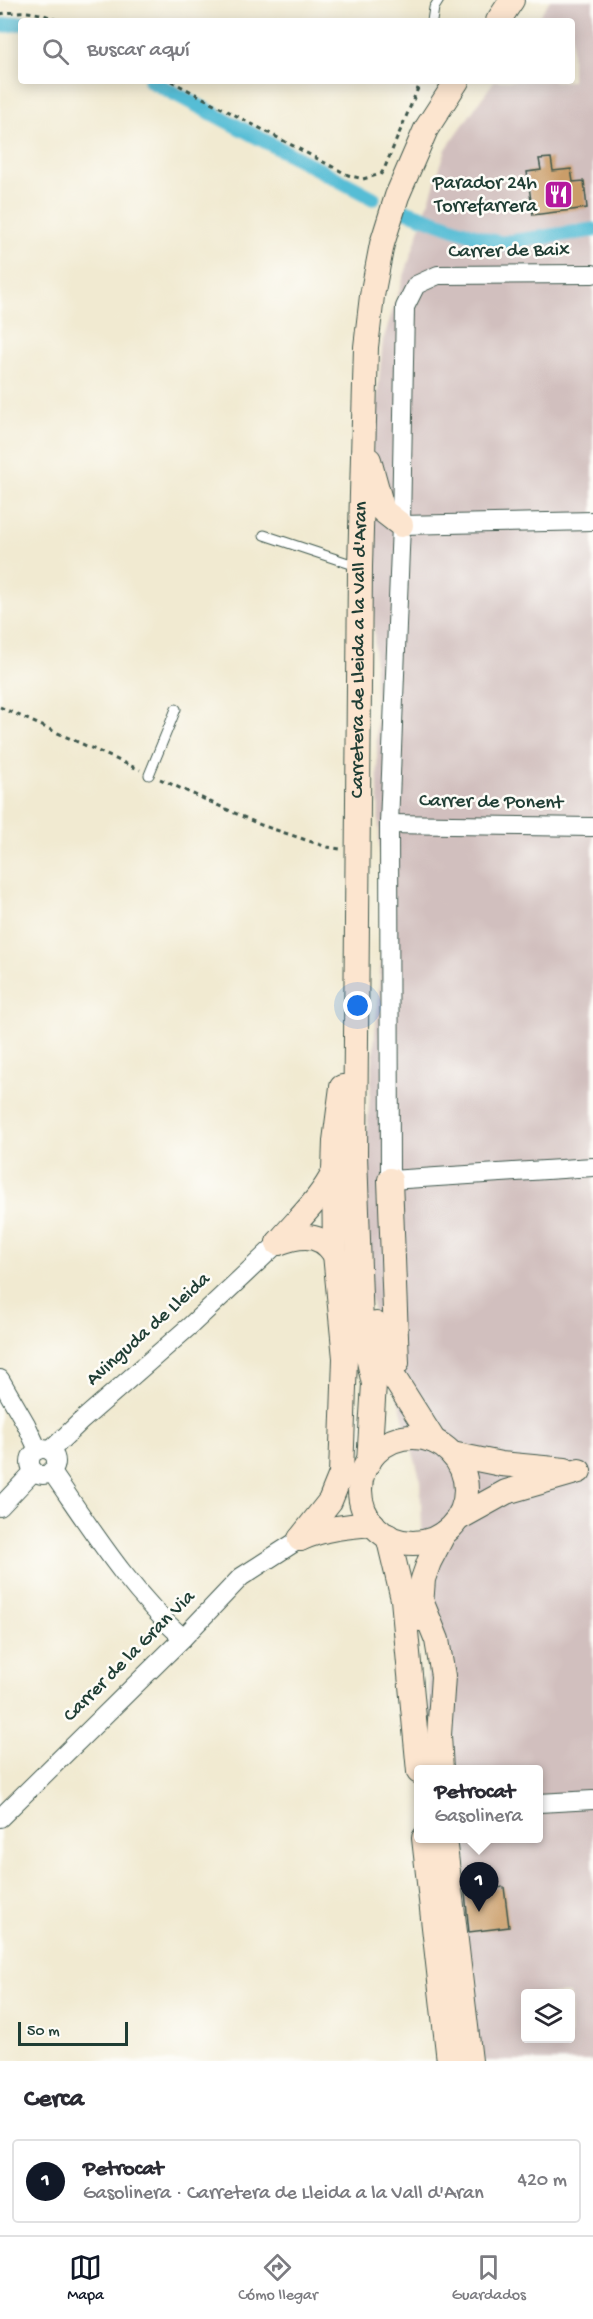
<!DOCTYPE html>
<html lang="es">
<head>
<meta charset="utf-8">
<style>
	body { margin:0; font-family:"Gochi Hand",sans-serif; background:#f7f7f7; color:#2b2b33 }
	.controls { position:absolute; right:18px; bottom:18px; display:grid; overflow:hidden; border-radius:6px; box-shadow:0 3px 15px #0003 }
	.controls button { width:54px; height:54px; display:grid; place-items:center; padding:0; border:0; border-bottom:2px solid #e1e1e2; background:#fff; color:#2b2b33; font:30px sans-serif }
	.scale { position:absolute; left:18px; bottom:15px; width:110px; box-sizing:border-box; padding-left:6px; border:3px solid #1f3d34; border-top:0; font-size:16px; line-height:21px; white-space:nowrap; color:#1f3d34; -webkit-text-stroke:4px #fdfcf7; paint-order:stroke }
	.you { position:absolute; left:358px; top:1006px; width:21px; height:21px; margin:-15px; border:4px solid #fff; border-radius:50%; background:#1a73e8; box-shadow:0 0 0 9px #1a73e833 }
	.badge { display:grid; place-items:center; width:39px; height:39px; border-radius:50%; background:#111827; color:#fff; font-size:20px; font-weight:700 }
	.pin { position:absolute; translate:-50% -50px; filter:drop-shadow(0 2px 3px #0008) }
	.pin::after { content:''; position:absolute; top:32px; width:21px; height:18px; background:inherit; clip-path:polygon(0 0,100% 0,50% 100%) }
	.popup { position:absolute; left:414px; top:1765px; width:129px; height:78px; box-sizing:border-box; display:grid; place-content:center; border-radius:6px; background:#fff; filter:drop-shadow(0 2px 4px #0005); font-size:20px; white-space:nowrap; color:#7c7c81 }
	.popup b { font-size:22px; color:#2b2b33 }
	.popup::after { content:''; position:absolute; left:50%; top:100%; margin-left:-12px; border:12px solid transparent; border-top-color:#fff }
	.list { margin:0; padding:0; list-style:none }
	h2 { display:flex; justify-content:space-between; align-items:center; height:78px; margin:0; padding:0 24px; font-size:26px }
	h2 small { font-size:20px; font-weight:400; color:#7c7c81 }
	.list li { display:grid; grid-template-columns:39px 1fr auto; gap:18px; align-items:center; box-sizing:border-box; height:84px; margin:0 12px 12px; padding:0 12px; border:2px solid #e1e1e2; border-radius:6px }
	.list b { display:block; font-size:22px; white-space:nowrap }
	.list p { margin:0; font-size:20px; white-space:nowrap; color:#7c7c81 }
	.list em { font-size:20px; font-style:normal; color:#7c7c81 }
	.icon { flex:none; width:33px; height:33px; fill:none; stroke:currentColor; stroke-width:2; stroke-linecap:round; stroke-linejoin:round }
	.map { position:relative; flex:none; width:593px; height:2061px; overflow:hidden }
	.search { position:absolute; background:#fff; box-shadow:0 3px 15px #0003; left:18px; right:18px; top:18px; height:66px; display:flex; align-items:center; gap:15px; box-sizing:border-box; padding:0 21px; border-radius:6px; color:#7c7c81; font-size:22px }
	.sheet { height:174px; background:#fff }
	nav { display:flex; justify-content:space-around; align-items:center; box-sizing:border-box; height:84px; border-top:2px solid #e1e1e2; background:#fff; font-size:16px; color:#7c7c81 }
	nav a { display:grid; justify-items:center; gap:3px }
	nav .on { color:#111827 }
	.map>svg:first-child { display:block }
	.industrial { fill:#d1bfbe; fill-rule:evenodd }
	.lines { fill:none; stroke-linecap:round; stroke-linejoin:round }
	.canal { stroke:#57bdd5; stroke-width:15 }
	.building { fill:#ca9d69 }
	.service-casing { stroke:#3e574c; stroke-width:11 }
	.minor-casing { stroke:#3e574c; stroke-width:20 }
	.secondary-casing { stroke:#3e574c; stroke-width:26 }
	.path { stroke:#3e574c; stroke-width:3; stroke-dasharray:4.5 4.5; stroke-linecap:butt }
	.service { stroke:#fff; stroke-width:9 }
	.minor { stroke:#fff; stroke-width:18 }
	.secondary { stroke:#fce5cf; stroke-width:24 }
	.labels { text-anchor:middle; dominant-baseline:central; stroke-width:5; stroke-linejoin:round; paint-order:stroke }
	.poi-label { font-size:20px; fill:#1f3d34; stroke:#fdfcf7; text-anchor:end }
	.street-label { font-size:20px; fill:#1f3d34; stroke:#fdfcf7 }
</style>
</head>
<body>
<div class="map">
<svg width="593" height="2061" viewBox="0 0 593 2061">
	<rect width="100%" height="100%" fill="#fdfcf7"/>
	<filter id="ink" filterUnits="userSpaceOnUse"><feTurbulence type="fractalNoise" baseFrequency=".0167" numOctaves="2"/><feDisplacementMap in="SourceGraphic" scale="12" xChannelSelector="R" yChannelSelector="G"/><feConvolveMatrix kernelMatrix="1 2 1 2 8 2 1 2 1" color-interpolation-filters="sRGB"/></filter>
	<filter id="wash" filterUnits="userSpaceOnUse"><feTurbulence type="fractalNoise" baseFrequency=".008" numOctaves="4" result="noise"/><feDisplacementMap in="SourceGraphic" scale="24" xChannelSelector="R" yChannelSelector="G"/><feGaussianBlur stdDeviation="1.35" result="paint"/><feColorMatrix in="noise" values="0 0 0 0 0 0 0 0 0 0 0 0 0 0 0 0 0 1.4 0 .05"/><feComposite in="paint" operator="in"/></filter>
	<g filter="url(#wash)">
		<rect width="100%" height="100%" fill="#f1ead1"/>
		<!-- industrial -->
		<path class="industrial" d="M550,0H593V2061H475L436,1839L539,1838V1770H432L420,1478L366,1282L363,1177L382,952L370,469L383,340L446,149L494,81H572V21H536ZM526,1994H570V2038H526Z"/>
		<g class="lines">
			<!-- canal -->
			<g class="canal">
				<polyline points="0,26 21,23"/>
				<polyline points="151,81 373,198"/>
				<polyline points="406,211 487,240 502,243 593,230"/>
			</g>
		</g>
		<g id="blocks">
			<!-- building -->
			<g class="building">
				<polygon points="551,158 553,171 571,169 573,182 584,181 587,208 533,215 527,172 541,170 539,159"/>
				<polygon points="504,1887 509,1927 469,1932 465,1892"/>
			</g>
		</g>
	</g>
	<g filter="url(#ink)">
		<use href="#blocks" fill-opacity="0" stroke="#3e574c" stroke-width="1.5"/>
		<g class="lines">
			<defs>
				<g id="service">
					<polyline points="432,21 434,8 439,0"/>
					<polyline points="264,535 357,566"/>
					<polyline points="149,775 176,709"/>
				</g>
				<g id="minor">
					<polyline points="593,274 438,275 416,285 405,307 401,525 389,824 390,1180 593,1167"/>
					<polyline points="401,525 593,521"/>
					<polyline points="389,824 593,827"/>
					<polyline points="0,1379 26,1424 38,1450"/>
					<circle cx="43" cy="1462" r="13"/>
					<polyline points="50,1451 80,1422 191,1325 278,1243"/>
					<path d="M51,1471C92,1530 129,1590 183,1638"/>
					<polyline points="0,1507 34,1471"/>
					<polyline points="539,1803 593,1800"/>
					<polyline points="0,1818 183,1638 241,1577 300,1539"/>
				</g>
				<g id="secondary">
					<polyline points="498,21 512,0"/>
					<polyline points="369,460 383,511 401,525"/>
					<polyline points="390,1180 397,1363"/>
					<path d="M278,1243C305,1233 325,1233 339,1262"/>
					<path d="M278,1243C298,1219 321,1199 334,1172"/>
					<polyline points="376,1324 391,1373 434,1441"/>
					<circle cx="413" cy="1490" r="53"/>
					<polyline points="452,1454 501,1464 565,1470"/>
					<path id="s1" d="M369,1462L374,1384L361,1325L355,1155L360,567L366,347L372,296L382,244L397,196L426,129L457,81"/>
					<polyline points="459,1518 506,1492 579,1471"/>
					<polyline points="388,1536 403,1599 419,1772"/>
					<polyline points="300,1539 330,1501 341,1474 345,1358 335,1254 334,1170 335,1141 342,1087"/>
					<path d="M300,1539C324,1528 347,1526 373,1524"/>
					<polyline points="422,1603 437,1640 443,1676 439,1735 441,1770"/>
					<polyline points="420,1619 423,1579 429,1562 444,1533"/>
					<polyline points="424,1838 449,2061"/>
					<polyline points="444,1838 470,2061"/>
				</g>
			</defs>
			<!-- service casing -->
			<use href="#service" class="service-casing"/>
			<!-- minor casing -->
			<use href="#minor" class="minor-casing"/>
			<!-- secondary casing -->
			<use href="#secondary" class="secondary-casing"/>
			<!-- path -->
			<g class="path">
				<path d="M0,14C22,10 38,11 59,21"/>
				<polyline points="171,81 348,175 363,179 381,174 385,167 421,81"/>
				<polyline points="0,707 140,770"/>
				<polyline points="160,779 261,825 327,847 340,849"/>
			</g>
			<!-- service -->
			<use href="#service" class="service"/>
			<!-- minor -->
			<use href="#minor" class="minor"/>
			<!-- secondary -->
			<use href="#secondary" class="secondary"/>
		</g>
	</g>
	<!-- icons -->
	<defs>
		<symbol id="restaurant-square" viewBox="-11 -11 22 22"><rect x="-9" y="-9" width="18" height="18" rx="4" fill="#b5179e" stroke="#fdfcf7"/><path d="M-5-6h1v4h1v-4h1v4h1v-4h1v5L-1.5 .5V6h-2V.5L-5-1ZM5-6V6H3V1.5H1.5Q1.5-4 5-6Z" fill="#fff"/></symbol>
	</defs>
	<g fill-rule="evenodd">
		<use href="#restaurant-square" x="542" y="178" width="33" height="33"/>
	</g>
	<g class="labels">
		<!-- poi labels -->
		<g class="poi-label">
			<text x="537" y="184">Parador 24h<tspan x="537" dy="23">Torrefarrera</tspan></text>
		</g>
		<!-- street labels -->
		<g class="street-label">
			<text transform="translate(509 252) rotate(-1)">Carrer de Baix</text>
			<text stroke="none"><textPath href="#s1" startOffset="814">Carretera de Lleida a la Vall d'Aran</textPath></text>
			<text transform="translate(491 803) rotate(1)">Carrer de Ponent</text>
			<text transform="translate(149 1330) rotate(-42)">Avinguda de Lleida</text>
			<text transform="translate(130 1657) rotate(-45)">Carrer de la Gran Via</text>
		</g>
	</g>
</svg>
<div class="controls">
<button><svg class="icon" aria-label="layers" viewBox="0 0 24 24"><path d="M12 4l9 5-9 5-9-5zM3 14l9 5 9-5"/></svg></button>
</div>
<div class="scale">50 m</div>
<div class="you"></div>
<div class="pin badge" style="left:479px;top:1912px">1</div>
<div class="popup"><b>Petrocat</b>Gasolinera</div>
<div class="search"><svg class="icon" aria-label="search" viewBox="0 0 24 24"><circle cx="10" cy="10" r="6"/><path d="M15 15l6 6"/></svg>Buscar aquí</div>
</div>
<section class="sheet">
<h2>Cerca<small></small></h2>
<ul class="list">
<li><span class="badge">1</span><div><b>Petrocat</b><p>Gasolinera · Carretera de Lleida a la Vall d'Aran</p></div><em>420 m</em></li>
</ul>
</section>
<nav>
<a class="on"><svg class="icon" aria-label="map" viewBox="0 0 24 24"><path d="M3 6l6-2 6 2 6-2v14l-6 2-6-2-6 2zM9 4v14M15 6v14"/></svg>Mapa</a>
<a><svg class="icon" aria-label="directions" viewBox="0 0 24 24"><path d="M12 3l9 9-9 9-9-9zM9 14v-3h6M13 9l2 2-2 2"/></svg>Cómo llegar</a>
<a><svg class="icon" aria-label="saved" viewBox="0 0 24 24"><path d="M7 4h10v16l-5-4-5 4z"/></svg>Guardados</a>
</nav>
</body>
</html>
